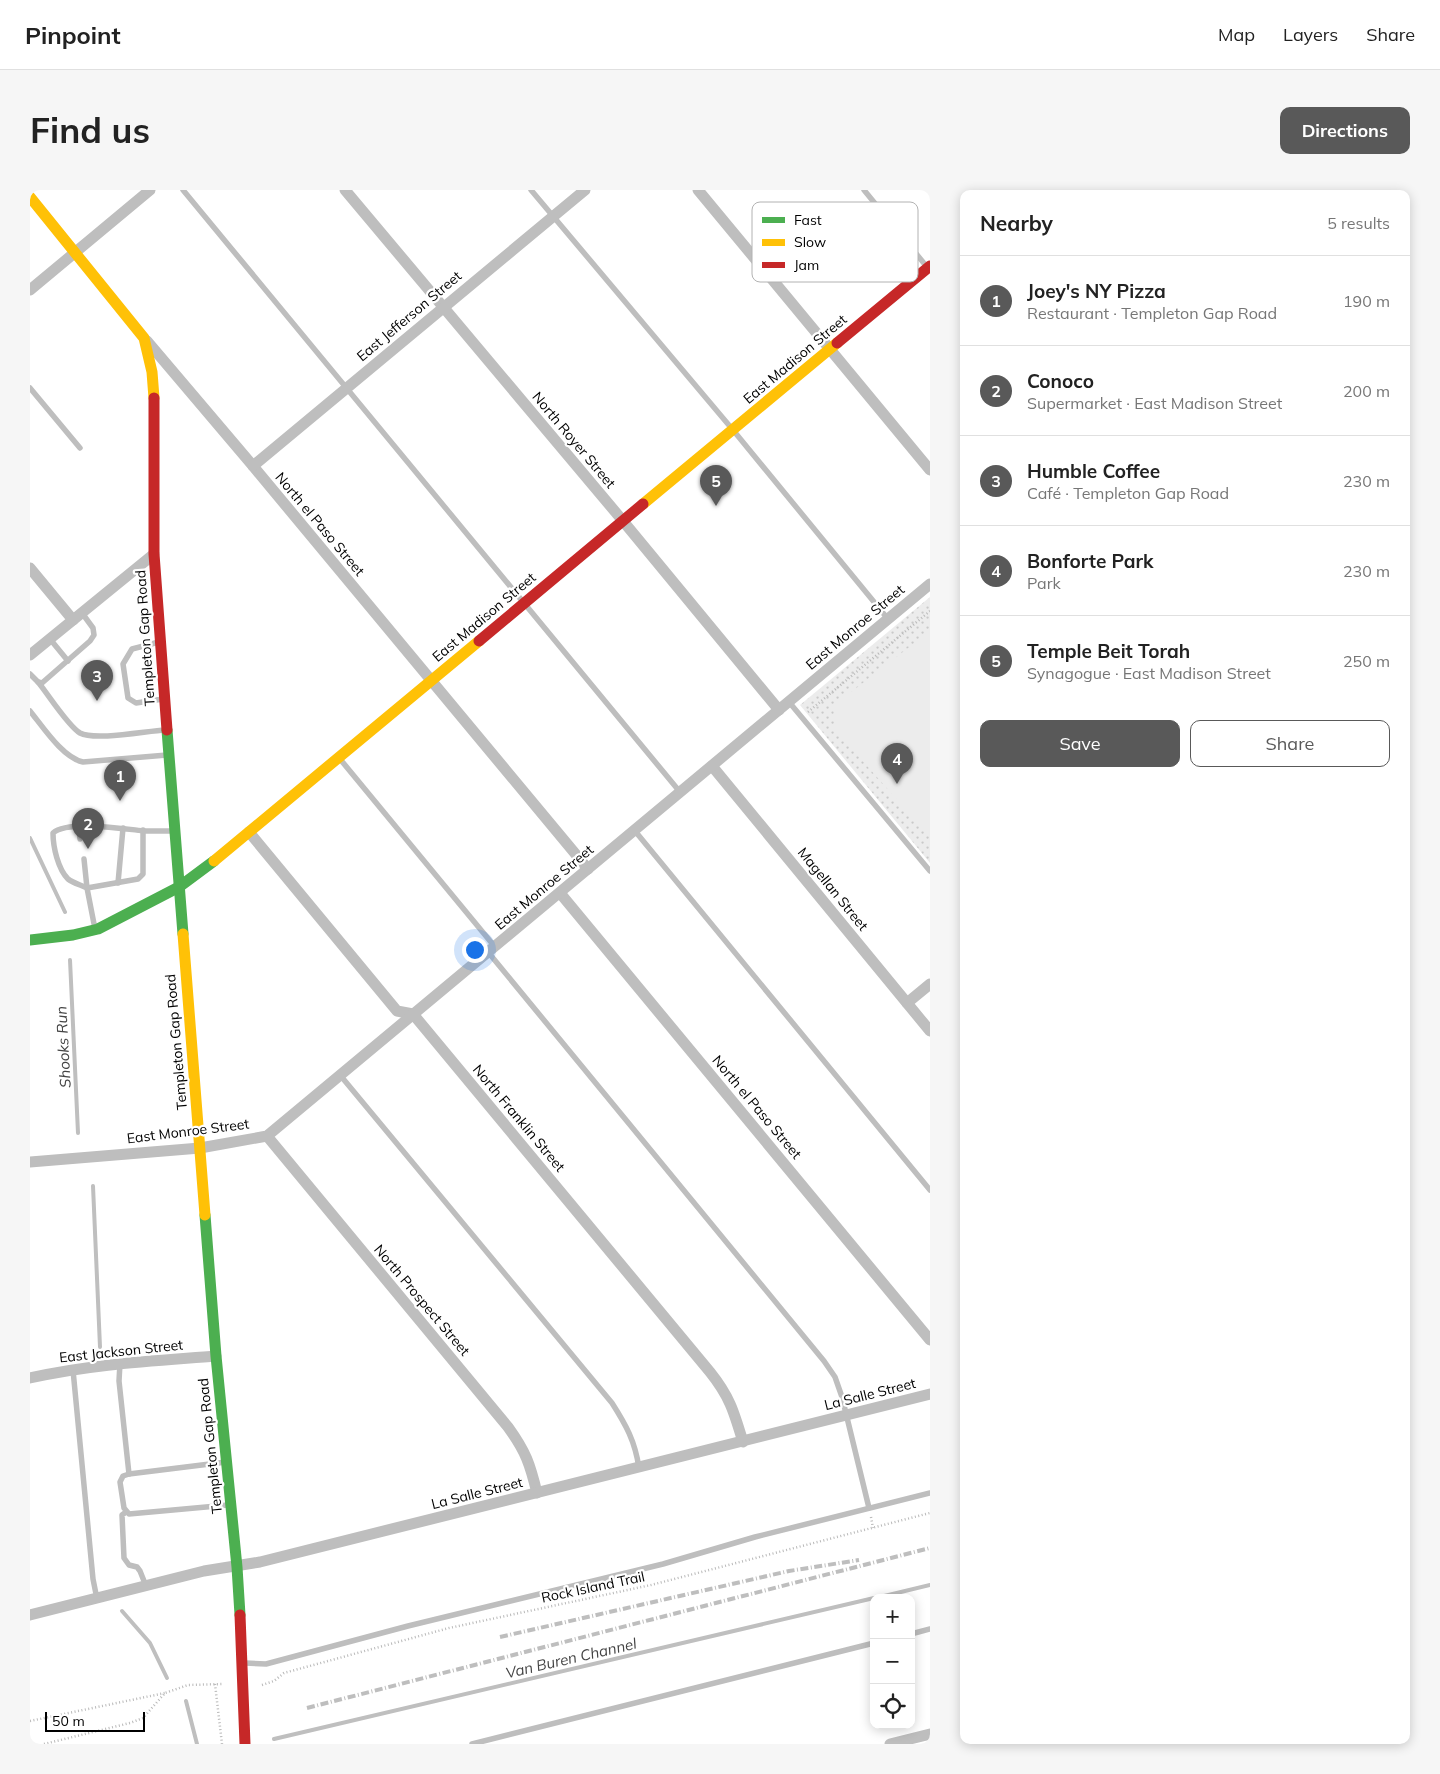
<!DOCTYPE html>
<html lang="en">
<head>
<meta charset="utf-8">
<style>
	body { margin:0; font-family:Mulish,sans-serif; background:#f6f6f6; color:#222 }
	.controls { position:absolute; right:15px; bottom:15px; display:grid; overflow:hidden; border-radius:10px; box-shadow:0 2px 12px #0003 }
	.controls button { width:45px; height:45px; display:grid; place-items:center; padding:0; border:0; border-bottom:1px solid #e0e0e0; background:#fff; color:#222; font:25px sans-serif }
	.scale { position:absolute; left:15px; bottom:12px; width:100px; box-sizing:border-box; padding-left:5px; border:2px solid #000; border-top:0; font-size:14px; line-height:18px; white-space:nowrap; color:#000; -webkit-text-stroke:4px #fff; paint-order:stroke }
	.you { position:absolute; left:444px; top:759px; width:18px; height:18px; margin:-12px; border:4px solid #fff; border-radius:50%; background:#1a73e8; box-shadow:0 0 0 8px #1a73e833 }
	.badge { display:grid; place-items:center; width:32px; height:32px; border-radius:50%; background:#595959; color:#fff; font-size:16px; font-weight:700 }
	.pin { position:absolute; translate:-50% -41px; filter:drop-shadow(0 1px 2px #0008) }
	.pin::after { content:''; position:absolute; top:26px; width:18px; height:15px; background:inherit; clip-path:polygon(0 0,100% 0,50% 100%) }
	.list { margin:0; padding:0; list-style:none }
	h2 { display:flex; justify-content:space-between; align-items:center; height:65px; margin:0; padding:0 20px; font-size:21px }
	h2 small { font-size:16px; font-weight:400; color:#767676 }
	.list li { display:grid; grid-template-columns:32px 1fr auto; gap:15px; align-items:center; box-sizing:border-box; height:90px; padding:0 20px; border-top:1px solid #e0e0e0 }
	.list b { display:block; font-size:19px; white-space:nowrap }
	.list p { margin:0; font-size:16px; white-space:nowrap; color:#767676 }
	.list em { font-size:16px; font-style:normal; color:#767676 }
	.actions { display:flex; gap:10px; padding:15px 20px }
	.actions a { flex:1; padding:11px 0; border:1px solid #595959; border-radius:10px; text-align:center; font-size:18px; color:#595959 }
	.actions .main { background:#595959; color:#fff }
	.icon { flex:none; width:28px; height:28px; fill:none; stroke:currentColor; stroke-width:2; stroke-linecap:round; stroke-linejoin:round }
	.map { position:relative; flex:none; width:900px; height:1554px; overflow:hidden; border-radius:10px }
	header { display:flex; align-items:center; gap:30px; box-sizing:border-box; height:70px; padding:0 25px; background:#fff; border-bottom:1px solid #e0e0e0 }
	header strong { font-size:24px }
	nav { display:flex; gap:28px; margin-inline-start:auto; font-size:18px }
	.intro { display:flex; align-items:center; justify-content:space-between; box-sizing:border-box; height:120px; padding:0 30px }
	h1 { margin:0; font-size:35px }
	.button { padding:12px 22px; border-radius:10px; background:#595959; color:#fff; font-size:18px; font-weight:700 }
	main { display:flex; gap:30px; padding:0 30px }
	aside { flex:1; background:#fff; border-radius:10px; box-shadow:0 2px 12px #0003 }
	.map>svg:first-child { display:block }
	.green { fill:url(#green-dots) }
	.pitch { fill:#ececec }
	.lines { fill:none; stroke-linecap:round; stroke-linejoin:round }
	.stream { stroke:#bfbfbf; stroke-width:4 }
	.path { stroke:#b9b9b9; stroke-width:2.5; stroke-dasharray:1 2.5; stroke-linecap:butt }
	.lane { stroke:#bebebe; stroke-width:5.5 }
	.street { stroke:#bebebe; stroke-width:11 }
	.fast { stroke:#4caf50; stroke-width:11 }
	.slow { stroke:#ffc107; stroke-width:11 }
	.jam { stroke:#c62828; stroke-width:11 }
	.rail { stroke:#bebebe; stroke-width:4; stroke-dasharray:8 2.5 1 2.5; stroke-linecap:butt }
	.labels { text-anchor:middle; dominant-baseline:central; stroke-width:4.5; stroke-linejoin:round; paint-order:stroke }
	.street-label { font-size:14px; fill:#000; stroke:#fff }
	.water-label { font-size:15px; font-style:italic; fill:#444; stroke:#fff }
	.key { fill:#fff; stroke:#b2b2b2; stroke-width:1 }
	.key-label { font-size:14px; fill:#000 }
</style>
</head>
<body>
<header>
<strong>Pinpoint</strong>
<nav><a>Map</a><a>Layers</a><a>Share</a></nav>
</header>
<div class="intro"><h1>Find us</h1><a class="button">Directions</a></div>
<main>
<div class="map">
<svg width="900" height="1554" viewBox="0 0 900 1554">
	<defs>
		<pattern id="green-dots" width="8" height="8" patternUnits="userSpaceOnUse" patternTransform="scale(1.25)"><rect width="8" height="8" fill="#ececec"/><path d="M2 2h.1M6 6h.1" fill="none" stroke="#c9c9c9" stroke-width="1.8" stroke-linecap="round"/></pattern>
	</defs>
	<rect width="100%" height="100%" fill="#fff"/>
	<!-- green -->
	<polygon class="green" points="900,407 900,673 770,515"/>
	<!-- pitch -->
	<polygon class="pitch" points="900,441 900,647 806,541 803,516"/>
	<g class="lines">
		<!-- stream -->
		<g class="stream">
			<polyline points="0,648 35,722"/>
			<polyline points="40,770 48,943"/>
			<polyline points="63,996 70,1157"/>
			<polyline points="846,1408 900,1395"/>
			<polyline points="92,1421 120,1453 137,1488"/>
			<polyline points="156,1511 167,1554"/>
			<polyline points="244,1549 844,1408"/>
		</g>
		<!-- path -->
		<g class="path">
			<polyline points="778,522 900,421"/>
			<polyline points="841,1327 843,1338"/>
			<polyline points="185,1494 192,1554"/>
			<polyline points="232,1495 244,1491 254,1483 419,1438 621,1395 900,1323"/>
			<polyline points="0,1531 135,1503"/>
			<polyline points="14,1554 100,1533 113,1528 135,1503 158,1495 193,1494"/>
		</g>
		<!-- lane -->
		<g class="lane">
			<polyline points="153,0 650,602"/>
			<polyline points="501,0 703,240 858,429"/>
			<polyline points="834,0 897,77"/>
			<polyline points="0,198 50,258"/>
			<polyline points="20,449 38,471"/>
			<polyline points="129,452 102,459 93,474 98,508 106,513 133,509"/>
			<polyline points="0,484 8,492 12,493 60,451 64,445 63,438 52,423"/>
			<path d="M8,492C18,504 38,536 50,543C65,551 116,541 135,540"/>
			<polyline points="759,512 900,681"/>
			<path d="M0,521C13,537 33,568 53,572L137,565"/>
			<polyline points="310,569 465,757"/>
			<polyline points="49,637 50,649"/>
			<polyline points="605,641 900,1000"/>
			<polyline points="54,669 57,698 108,689 113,684 113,640"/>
			<polyline points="88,693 93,638"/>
			<path d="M65,739L57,698C51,695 43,693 38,689C28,679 23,657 23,643C38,630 95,639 115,641C124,641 133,641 142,641"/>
			<polyline points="458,762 794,1171 805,1187 812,1207 839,1318"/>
			<path d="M310,885L582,1213C596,1235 605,1251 609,1278"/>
			<polyline points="90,1173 89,1191 99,1284"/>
			<polyline points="43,1180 63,1389 67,1409"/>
			<polyline points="196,1272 99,1284 93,1286 90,1292 94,1318 99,1324 198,1315"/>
			<polyline points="96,1322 92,1325 94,1368 99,1375 107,1377 110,1381 116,1396"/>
			<polyline points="881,1444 900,1439"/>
			<polyline points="215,1473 236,1474 378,1436 633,1374 725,1347 900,1303"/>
			<polyline points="442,1554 844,1453"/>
		</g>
		<!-- street -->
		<g class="street">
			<polyline points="315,0 593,331 749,520"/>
			<polyline points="668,0 900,280"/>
			<polyline points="0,100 120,0"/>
			<polyline points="117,151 223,276 558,679"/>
			<polyline points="223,276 555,0"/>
			<polyline points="0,378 43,430"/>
			<polyline points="0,465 124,364"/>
			<polyline points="682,576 900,841"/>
			<path d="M219,642L367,821L383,824L680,1182C700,1207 704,1222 713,1252"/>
			<polyline points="530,703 900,1150"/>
			<polyline points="877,813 900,794"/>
			<path d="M237,946L478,1237C496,1262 500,1274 507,1303"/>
			<polyline points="0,972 170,958 237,946 900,394"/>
			<path d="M0,1188C61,1174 124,1171 186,1166"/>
			<polyline points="0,1425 174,1381 230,1372 900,1204"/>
			<polyline points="860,1554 900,1544"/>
		</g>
		<!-- fast -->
		<g class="fast">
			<polyline points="137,540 153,744"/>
			<polyline points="0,750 43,745 68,739 149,697 184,671"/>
			<polyline points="175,1025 186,1166 207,1377 210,1425"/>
		</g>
		<!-- slow -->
		<g class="slow">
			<polyline points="0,7 114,148 122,182 124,208"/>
			<polyline points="613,314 807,153"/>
			<polyline points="184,671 449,451"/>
			<polyline points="153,744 175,1025"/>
		</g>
		<!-- jam -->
		<g class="jam">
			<polyline points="807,153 900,76"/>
			<polyline points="124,208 124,364 137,540"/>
			<polyline points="449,451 613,314"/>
			<polyline points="210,1425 215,1554"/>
		</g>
		<!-- rail -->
		<g class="rail">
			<polyline points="470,1447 759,1381 829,1370"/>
			<polyline points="277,1518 900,1358"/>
		</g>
	</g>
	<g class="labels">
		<!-- street labels -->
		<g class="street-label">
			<text transform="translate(379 126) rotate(-40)">East Jefferson Street</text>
			<text transform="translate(765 169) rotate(-40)">East Madison Street</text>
			<text transform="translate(544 250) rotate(50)">North Royer Street</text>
			<text transform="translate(290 334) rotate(50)">North el Paso Street</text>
			<text transform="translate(454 427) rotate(-40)">East Madison Street</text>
			<text transform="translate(825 437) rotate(-40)">East Monroe Street</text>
			<text transform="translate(115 448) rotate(-94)">Templeton Gap Road</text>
			<text transform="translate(514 697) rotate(-40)">East Monroe Street</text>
			<text transform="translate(803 699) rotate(51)">Magellan Street</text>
			<text transform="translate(146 852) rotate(-95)">Templeton Gap Road</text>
			<text transform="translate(727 917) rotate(50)">North el Paso Street</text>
			<text transform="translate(489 928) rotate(50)">North Franklin Street</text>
			<text transform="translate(158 941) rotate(-7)">East Monroe Street</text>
			<text transform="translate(392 1110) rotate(50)">North Prospect Street</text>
			<text transform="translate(91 1161) rotate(-6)">East Jackson Street</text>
			<text transform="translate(840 1204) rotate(-14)">La Salle Street</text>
			<text transform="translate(180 1256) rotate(-96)">Templeton Gap Road</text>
			<text transform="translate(447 1303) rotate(-14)">La Salle Street</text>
			<text transform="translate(563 1397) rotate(-12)">Rock Island Trail</text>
		</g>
		<!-- water labels -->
		<g class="water-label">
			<text transform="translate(33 857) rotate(-93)">Shooks Run</text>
			<text transform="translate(541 1468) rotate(-13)">Van Buren Channel</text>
		</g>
	</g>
	<!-- legend -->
	<rect x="722" y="12" width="166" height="80" rx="8" class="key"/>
	<rect x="732" y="27" width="23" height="6" fill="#4caf50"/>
	<rect x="732" y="49" width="23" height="7" fill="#ffc107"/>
	<rect x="732" y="72" width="23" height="6" fill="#c62828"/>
	<g class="key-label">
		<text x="764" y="35">Fast</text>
		<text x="764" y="57">Slow</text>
		<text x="764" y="80">Jam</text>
	</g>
</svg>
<div class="controls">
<button>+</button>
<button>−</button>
<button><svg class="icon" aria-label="locate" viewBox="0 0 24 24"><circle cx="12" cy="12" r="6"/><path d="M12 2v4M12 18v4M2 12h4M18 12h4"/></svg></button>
</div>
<div class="scale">50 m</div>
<div class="you"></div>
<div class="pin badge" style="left:90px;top:611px">1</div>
<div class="pin badge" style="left:58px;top:659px">2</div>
<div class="pin badge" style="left:67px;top:511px">3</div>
<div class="pin badge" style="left:867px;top:594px">4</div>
<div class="pin badge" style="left:686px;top:316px">5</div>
</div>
<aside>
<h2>Nearby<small>5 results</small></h2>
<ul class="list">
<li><span class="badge">1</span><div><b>Joey's NY Pizza</b><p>Restaurant · Templeton Gap Road</p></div><em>190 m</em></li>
<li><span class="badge">2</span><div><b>Conoco</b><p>Supermarket · East Madison Street</p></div><em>200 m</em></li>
<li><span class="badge">3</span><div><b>Humble Coffee</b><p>Café · Templeton Gap Road</p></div><em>230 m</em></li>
<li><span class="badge">4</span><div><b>Bonforte Park</b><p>Park</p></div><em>230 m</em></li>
<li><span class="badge">5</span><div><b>Temple Beit Torah</b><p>Synagogue · East Madison Street</p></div><em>250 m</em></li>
</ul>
<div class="actions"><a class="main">Save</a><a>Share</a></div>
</aside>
</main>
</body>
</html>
